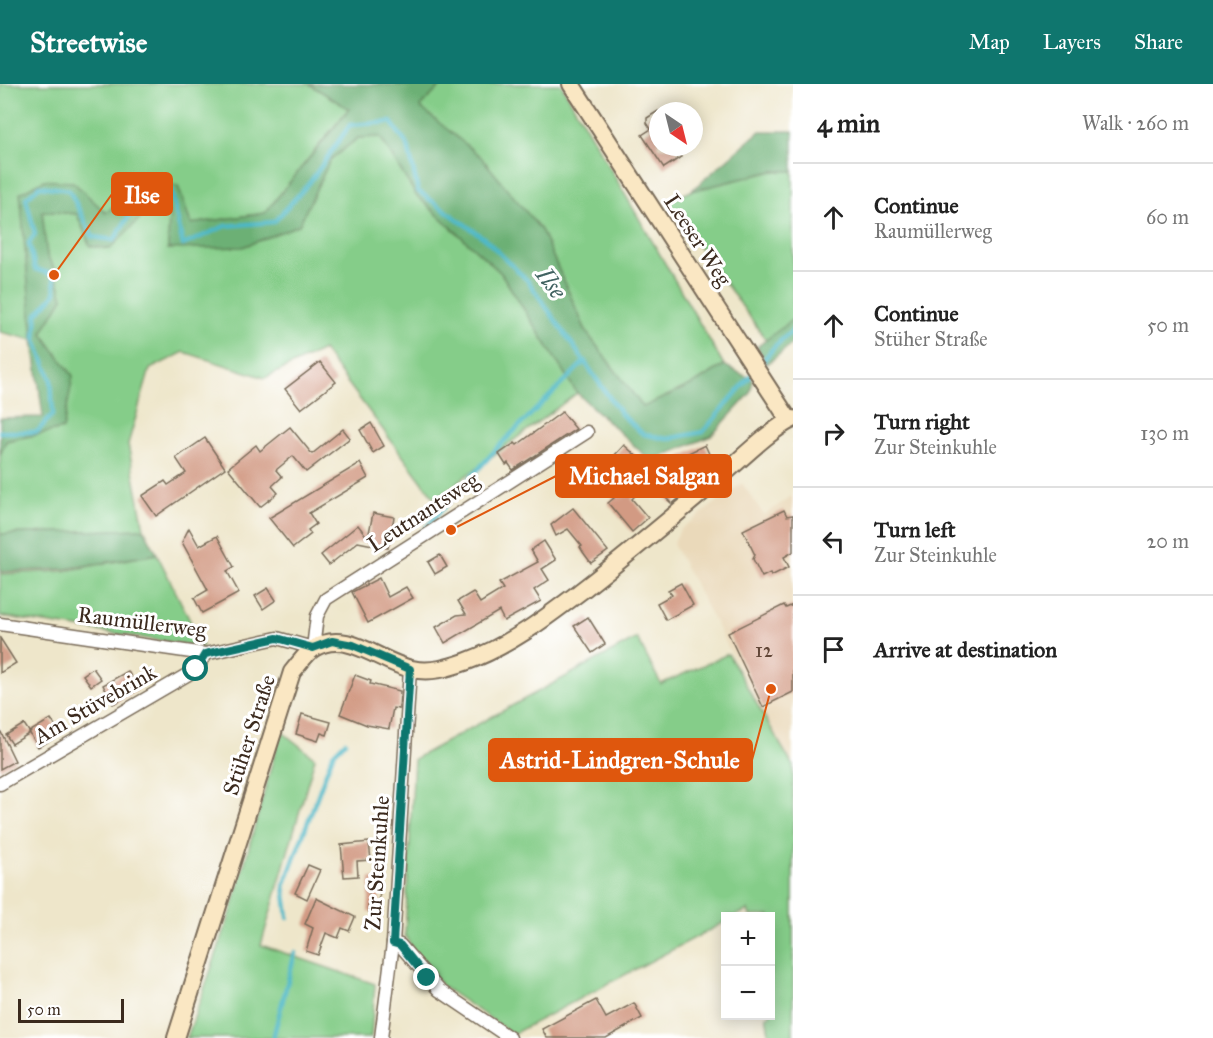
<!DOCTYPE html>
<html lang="en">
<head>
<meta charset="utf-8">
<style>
	body { margin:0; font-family:"IM FELL Great Primer",serif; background:#f2f2f2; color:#222 }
	.controls { position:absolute; right:18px; bottom:18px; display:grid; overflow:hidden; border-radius:0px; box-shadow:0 3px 15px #0003 }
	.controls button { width:54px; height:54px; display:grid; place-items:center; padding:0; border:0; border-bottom:2px solid #e0e0e0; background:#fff; color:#222; font:30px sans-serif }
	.compass { position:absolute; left:649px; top:18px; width:54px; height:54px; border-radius:50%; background:#fff; box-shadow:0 3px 15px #0003; rotate:145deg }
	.scale { position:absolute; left:18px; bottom:15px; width:106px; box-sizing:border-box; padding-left:6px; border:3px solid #3b2a1e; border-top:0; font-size:16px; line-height:21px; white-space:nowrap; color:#3b2a1e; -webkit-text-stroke:4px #fff; paint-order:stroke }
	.stop { position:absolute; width:18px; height:18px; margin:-14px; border:4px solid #0f766e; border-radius:50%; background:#fff }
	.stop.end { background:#0f766e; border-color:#fff; box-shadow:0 2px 6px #0008 }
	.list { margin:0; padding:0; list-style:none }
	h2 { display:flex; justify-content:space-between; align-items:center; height:78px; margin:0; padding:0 24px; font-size:26px }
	h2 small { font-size:20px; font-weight:400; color:#767676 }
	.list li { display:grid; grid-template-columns:39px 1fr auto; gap:18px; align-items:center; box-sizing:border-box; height:108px; padding:0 24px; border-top:2px solid #e0e0e0 }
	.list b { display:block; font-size:22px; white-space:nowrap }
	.list p { margin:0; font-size:20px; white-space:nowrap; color:#767676 }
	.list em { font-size:20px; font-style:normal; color:#767676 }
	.icon { flex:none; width:33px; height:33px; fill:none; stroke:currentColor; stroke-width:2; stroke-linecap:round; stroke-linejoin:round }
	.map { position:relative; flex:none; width:793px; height:954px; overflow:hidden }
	header { display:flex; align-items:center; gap:36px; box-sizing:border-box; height:84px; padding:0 30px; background:#0f766e; color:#fff }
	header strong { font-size:28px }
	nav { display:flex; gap:33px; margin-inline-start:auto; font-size:21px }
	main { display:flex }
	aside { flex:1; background:#fff }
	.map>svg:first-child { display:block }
	.built { fill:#ead9ba }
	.green { fill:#85cd89; stroke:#607c54; stroke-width:1.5 }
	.forest { fill:#6cb075; stroke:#546d4a; stroke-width:1.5 }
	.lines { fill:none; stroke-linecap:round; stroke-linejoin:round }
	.stream { stroke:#4bb7c6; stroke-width:4.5 }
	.building { fill:#d29a83 }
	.street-casing { stroke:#7a6c5a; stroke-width:15 }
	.secondary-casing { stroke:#7a6c5a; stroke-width:20 }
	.street { stroke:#fff; stroke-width:12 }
	.secondary { stroke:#fae7c3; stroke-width:16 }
	.route { stroke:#0f766e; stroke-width:8 }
	.labels { text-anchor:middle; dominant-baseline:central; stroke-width:6; stroke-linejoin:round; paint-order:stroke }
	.number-label { font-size:20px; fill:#614637 }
	.street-label { font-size:22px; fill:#3b2a1e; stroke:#fff }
	.water-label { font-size:24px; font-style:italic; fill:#416261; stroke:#fff }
	.leader { fill:none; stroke:#df570d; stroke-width:2 }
	.callout-dot { fill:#df570d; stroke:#fff; stroke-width:2 }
	.callout { fill:#df570d; stroke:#df570d; stroke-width:2 }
	.callout-label { font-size:24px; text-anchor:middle; font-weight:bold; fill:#fff }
</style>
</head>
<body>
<header>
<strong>Streetwise</strong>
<nav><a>Map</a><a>Layers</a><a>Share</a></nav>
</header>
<main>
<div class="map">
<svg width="793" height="954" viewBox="0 0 793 954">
	<rect width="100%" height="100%" fill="#fff"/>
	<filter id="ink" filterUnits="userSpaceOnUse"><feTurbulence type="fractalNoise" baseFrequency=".0167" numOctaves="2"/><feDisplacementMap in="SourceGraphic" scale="12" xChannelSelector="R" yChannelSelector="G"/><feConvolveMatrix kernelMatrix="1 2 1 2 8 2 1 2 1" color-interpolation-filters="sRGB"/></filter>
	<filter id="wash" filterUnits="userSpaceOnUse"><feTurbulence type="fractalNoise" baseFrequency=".008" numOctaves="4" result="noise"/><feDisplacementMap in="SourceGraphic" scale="24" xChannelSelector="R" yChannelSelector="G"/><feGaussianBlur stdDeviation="1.35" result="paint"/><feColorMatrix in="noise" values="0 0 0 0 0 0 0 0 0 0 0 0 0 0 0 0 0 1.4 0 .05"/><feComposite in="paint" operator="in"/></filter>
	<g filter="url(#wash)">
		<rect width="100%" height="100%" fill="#eee6ca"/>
		<!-- built -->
		<polygon class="built" points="742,399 764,431 793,411 792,683 673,460 680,446"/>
		<!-- green -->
		<g class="green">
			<polygon points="0,0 309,0 349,24 265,129 191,140 178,102 106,129 73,98 21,109 33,256 0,248"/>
			<polygon points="443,0 561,0 724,281 697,298 643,324 587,249 541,146 419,23"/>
			<polygon points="380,52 416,111 501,189 577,309 435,415 323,266 265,294 184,268 150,285 128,360 144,445 0,450 0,371 6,357 63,345 72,292 42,249 63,214 55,186 47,172 42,127 77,130 90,162 110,165 148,126 169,127 168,165 299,141 330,76 358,54"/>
			<polygon points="773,87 793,87 793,235 767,257 667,118 691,107"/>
			<polygon points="157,470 203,563 0,532 0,490 64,487"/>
			<polygon points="637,554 661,600 728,570 793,682 793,954 770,954 766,932 770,932 770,832 750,832 748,826 735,832 726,832 725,838 513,950 442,902 414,867 405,851 414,675"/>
			<polygon points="281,647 315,674 261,861 375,900 371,954 187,954 232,825"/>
		</g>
		<!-- forest -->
		<g class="forest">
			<polygon points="309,0 442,1 420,23 481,73 541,146 587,249 643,323 697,298 724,281 753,296 750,310 711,352 651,377 577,309 501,189 416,111 380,53 358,54 330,76 299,141 243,163 168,165 169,127 148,126 110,165 90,162 77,130 42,127 47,172 55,186 63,214 42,249 73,292 63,345 6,357 0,371 0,334 43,333 33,256 20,109 44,96 73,98 106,129 143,96 178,102 191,140 265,129 349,25"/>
			<polygon points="760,47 793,47 793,87 773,87 691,107"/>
			<polygon points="793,235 793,259 767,280 757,263"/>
			<polygon points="144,445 157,470 65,485 0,488 0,450"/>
		</g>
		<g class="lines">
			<!-- stream -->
			<g class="stream">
				<polyline points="759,282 774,263 793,246"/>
				<polyline points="0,348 37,348 53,330 51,295 35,254 37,230 55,210 54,191 35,185 29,159 35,150 26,114 40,102 69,106 93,153 114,156 141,113 171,106 183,161 225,142 274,138 310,98 350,41 391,38 408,62 418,107 484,154 528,197 621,330 643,350 667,355 703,348 754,288"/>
				<polyline points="423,447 499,362 585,277"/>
				<polyline points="288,833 284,802 333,670 345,658"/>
				<polyline points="273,954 295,869"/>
			</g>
		</g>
		<g id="blocks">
			<!-- building -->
			<g class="building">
				<polygon points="658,27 658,63 674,63 681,73 664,84 642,51 651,45 647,39 647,34"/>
				<polygon points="320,278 336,298 301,325 285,305"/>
				<polygon points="562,328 576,345 513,386 508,379 506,381 499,370 515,359 517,361"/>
				<polygon points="371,339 384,362 373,369 360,346"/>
				<polygon points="290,343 312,370 343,345 350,354 306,388 293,372 276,386 282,393 272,402 278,409 260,423 228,384 256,361 260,367"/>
				<polygon points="205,354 225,384 156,432 142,412 165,397 168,401 186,389 176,374"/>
				<polygon points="624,361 641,376 621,398 604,383"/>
				<polygon points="705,361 715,383 699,397 685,404 688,407 672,420 659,407 685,383 680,373"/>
				<polygon points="360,379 368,394 309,429 316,440 308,446 311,450 293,464 269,434"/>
				<polygon points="633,395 642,404 632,415 648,434 632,448 608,419 614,414 612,412"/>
				<polygon points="573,424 608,467 591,479 583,468 580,463 582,462 568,445 556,452 551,441"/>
				<polygon points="784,426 787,432 793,431 793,468 784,473 789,483 771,492 770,489 762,493 753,475 755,471 743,446"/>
				<polygon points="373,429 394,433 388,464 358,458 329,481 321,471 358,441 368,454"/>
				<polygon points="189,444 199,462 217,452 234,483 227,487 239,509 202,529 194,514 208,506 182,458"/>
				<polygon points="544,457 556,476 542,485 549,496 534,506 541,517 504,537 499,527 445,559 436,543 457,531 466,530 458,517 473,508 480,519 503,505 499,499 538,478 531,466"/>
				<polygon points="440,471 447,483 435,490 428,478"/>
				<polygon points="379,494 388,513 406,503 413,514 368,539 352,508"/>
				<polygon points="681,499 693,521 666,536 657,519 672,511 668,506"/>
				<polygon points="268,504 276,516 263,525 255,512"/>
				<polygon points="784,521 786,524 793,521 793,608 763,623 728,549"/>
				<polygon points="588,533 605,560 592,569 574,542"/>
				<polygon points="0,554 16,579 0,589"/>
				<polygon points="93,584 101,595 91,602 83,591"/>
				<polygon points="128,587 138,606 113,620 103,601"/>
				<polygon points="355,591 371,597 370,600 400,607 399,625 393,624 389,645 367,641 340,630"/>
				<polygon points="302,630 331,638 327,651 321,649 318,657 296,650"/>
				<polygon points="51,635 61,651 38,663 29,648"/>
				<polygon points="24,640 30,649 12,660 6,651"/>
				<polygon points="0,646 15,677 0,685"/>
				<polygon points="369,758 371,776 357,777 358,792 344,793 341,761"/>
				<polygon points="308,781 320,786 307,815 295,809"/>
				<polygon points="370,794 380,795 379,828 368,828"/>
				<polygon points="316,814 355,833 349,847 342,844 338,854 326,849 318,871 306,867 313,844 305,840"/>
				<polygon points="596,916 606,934 634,919 642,934 606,954 547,954 542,945"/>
			</g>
		</g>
	</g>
	<g filter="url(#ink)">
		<use href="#blocks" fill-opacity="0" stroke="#7a6c5a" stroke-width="1.5"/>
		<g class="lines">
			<defs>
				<g id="street">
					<polyline points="0,540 205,570 277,554 313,564 317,532 326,515 587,348"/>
					<polyline points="0,700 197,585 205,570"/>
					<polyline points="393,859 400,861 439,906 510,954"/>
					<polyline points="381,954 393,859 410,585"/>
				</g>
				<g id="secondary">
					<polyline points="571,0 789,336"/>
					<path d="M176,954L292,588C299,580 306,569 314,564C347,544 380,579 412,585C430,589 448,584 465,578C510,562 548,532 585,504C630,469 674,432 719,394C738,378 772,344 793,335"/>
				</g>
			</defs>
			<!-- street casing -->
			<use href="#street" class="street-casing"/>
			<!-- secondary casing -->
			<use href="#secondary" class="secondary-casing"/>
			<!-- street -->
			<use href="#street" class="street"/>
			<!-- secondary -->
			<use href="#secondary" class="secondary"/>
		</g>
	</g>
	<g class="lines" filter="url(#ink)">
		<!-- route -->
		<polyline class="route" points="196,585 205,570 277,554 313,564 332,557 353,561 410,585 393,859 400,861 427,894"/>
	</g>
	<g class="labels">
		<!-- number labels -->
		<g class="number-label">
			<text x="764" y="566">12</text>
		</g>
		<!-- street labels -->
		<g class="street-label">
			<text transform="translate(698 156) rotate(57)">Leeser Weg</text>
			<text transform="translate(423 428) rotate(-33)">Leutnantsweg</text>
			<text transform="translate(142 538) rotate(7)">Raumüllerweg</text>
			<text transform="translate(95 620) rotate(-30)">Am Stüvebrink</text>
			<text transform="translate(249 651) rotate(-72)">Stüher Straße</text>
			<text transform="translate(377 779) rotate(-86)">Zur Steinkuhle</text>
		</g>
		<!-- water labels -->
		<g class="water-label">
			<text transform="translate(551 199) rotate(53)">Ilse</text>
		</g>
	</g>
	<!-- callouts -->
	<path class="leader" d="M54 191L112 110M451 446L556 392M771 605L752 676"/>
	<g class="callout-dot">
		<circle cx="54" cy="191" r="6"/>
		<circle cx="451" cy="446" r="6"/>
		<circle cx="771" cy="605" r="6"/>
	</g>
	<g class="callout">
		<rect x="112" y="89" width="60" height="42" rx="6"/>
		<rect x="556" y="371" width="175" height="42" rx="6"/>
		<rect x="489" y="655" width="263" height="42" rx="6"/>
	</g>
	<g class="callout-label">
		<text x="142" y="119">Ilse</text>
		<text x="644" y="400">Michael Salgan</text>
		<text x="620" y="684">Astrid-Lindgren-Schule</text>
	</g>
</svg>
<div class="controls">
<button>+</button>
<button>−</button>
</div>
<svg class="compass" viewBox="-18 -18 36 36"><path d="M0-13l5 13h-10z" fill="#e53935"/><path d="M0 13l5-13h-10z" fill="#767676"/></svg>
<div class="scale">50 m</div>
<div class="stop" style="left:196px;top:585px"></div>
<div class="stop end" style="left:427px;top:894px"></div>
</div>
<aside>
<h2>4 min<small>Walk · 260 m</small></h2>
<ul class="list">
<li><svg class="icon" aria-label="ahead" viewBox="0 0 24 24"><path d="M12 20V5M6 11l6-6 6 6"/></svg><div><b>Continue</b><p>Raumüllerweg</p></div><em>60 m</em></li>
<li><svg class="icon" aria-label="ahead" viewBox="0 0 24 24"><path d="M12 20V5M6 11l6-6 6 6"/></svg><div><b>Continue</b><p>Stüher Straße</p></div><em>50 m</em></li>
<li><svg class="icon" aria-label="right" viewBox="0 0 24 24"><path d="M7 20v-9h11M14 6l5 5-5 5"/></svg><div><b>Turn right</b><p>Zur Steinkuhle</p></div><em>130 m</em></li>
<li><svg class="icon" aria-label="left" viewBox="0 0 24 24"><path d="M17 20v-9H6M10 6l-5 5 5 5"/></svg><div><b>Turn left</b><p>Zur Steinkuhle</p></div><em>20 m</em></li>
<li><svg class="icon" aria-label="arrive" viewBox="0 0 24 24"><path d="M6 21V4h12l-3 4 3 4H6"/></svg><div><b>Arrive at destination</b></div></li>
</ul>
</aside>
</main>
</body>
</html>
